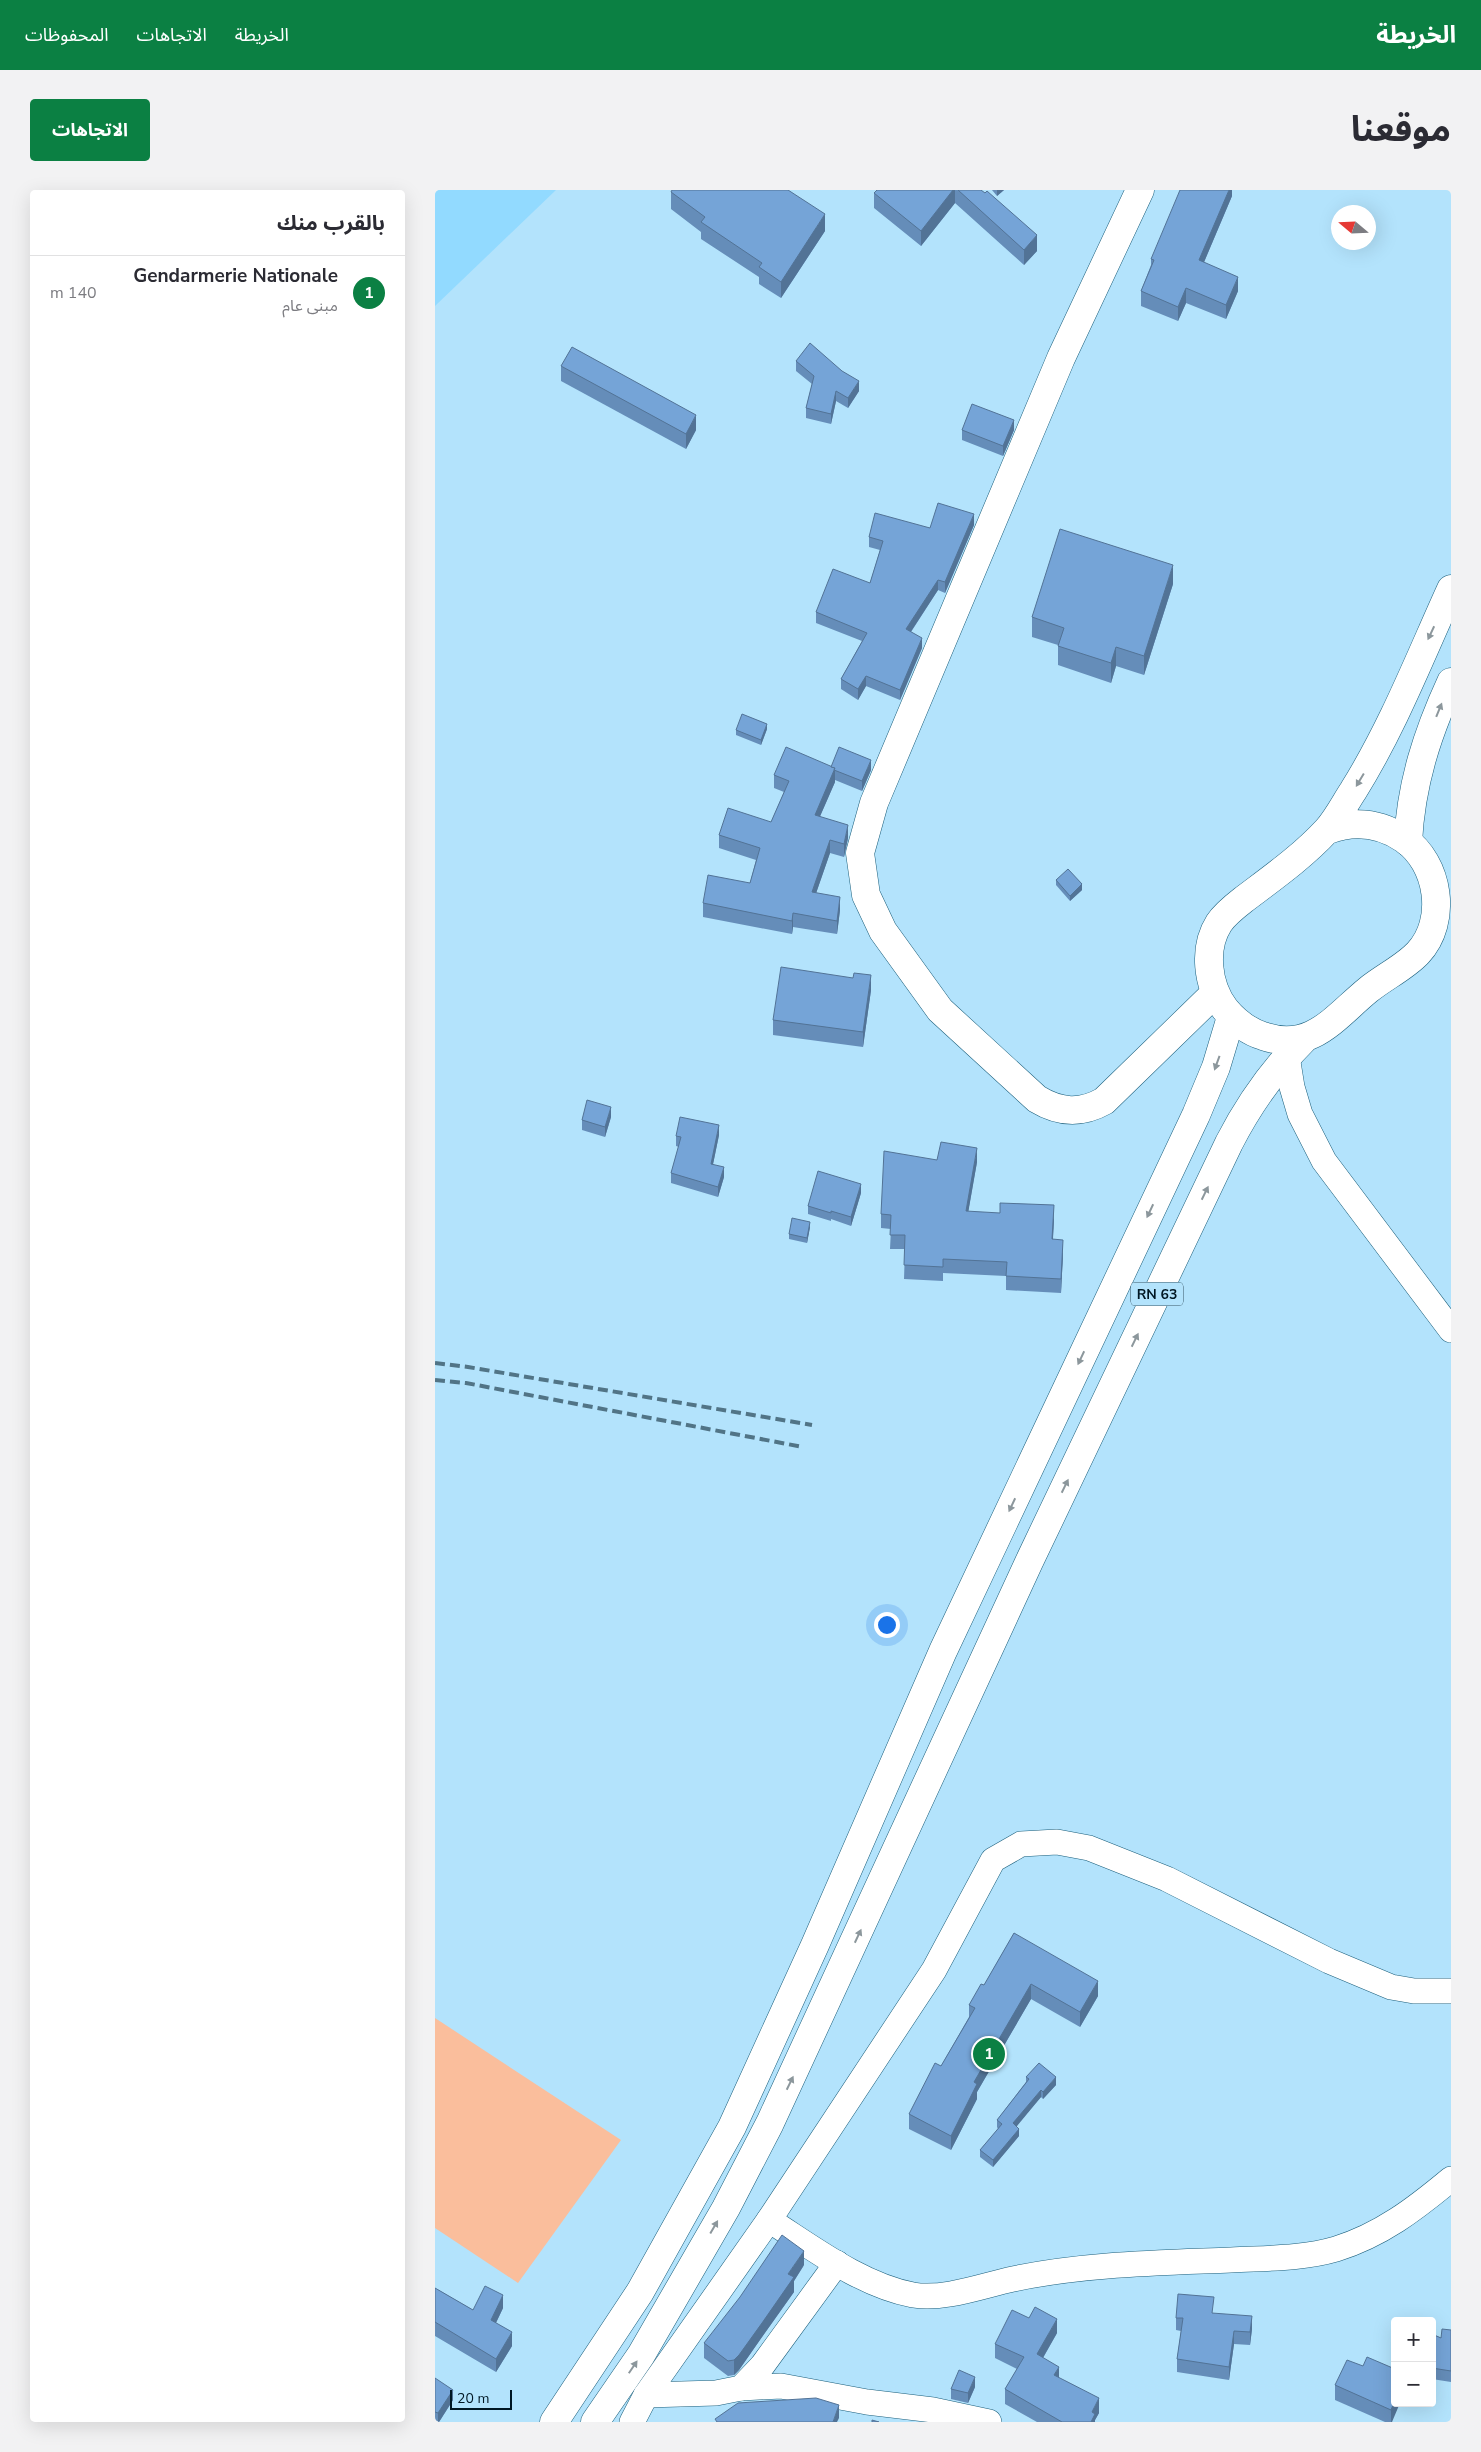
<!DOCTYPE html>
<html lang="ar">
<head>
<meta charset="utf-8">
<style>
	body { margin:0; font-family:"Nunito Sans","Noto Sans Arabic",sans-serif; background:#f2f2f3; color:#2b2b33; direction:rtl }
	.controls { position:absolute; right:15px; bottom:15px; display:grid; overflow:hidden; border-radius:5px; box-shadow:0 5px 20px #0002 }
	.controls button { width:45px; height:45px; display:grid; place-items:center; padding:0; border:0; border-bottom:1px solid #e1e1e2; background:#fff; color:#2b2b33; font:25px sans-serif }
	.compass { position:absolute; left:896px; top:15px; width:45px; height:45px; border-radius:50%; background:#fff; box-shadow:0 5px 20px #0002; rotate:289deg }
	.scale { position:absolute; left:15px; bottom:12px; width:62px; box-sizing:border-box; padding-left:5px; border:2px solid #001723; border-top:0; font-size:14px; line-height:18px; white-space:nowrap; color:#001723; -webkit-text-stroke:4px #b3e3fc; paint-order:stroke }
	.you { position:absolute; left:451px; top:1434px; width:18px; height:18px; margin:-12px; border:4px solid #fff; border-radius:50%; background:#1a73e8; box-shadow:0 0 0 8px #1a73e833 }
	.badge { display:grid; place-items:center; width:32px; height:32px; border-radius:50%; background:#0b8043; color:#fff; font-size:16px; font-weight:700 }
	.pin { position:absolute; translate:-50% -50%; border:2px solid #fff; box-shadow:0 1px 5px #0006 }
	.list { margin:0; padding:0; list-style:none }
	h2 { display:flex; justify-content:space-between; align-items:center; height:65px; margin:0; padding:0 20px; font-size:21px }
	h2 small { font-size:16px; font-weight:400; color:#7c7c81 }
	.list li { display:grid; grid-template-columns:32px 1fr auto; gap:15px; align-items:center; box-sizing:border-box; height:75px; padding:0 20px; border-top:1px solid #e1e1e2 }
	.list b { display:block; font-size:19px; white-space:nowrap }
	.list p { margin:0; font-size:16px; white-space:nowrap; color:#7c7c81 }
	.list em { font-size:16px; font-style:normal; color:#7c7c81 }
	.map { position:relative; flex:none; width:1016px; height:2232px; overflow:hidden; direction:ltr; border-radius:5px }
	header { display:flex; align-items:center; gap:30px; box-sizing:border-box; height:70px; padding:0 25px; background:#0b8043; color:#fff }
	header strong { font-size:24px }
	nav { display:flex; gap:28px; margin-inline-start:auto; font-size:18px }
	.intro { display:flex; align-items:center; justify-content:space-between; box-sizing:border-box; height:120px; padding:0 30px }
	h1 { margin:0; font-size:35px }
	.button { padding:12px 22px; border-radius:5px; background:#0b8043; color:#fff; font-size:18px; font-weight:700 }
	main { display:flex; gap:30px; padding:0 30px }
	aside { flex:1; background:#fff; border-radius:5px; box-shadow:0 5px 20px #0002 }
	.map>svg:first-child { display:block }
	.built { fill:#92daff }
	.green { fill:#fabe9c }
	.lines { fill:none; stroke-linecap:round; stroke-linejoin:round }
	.minor-casing { stroke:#1b5f7c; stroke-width:26 }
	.major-casing { stroke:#1b5f7c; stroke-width:29 }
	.minor { stroke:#fff; stroke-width:25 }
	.major { stroke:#fff; stroke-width:28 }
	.rail { stroke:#517486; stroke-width:4; stroke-dasharray:10 5; stroke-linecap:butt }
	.wall { fill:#658db9 }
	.shaded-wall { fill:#527396 }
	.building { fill:#75a4d7; stroke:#527396 }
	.oneway { fill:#8c979c }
	.labels { text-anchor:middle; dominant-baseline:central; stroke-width:5; stroke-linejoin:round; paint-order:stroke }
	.shield { fill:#b3e3fc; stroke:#365464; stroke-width:1 }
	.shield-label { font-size:14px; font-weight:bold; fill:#001723 }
</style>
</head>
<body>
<header>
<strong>الخريطة</strong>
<nav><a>الخريطة</a><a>الاتجاهات</a><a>المحفوظات</a></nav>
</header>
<div class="intro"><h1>موقعنا</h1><a class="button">الاتجاهات</a></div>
<main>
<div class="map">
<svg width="1016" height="2232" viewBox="0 0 1016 2232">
	<rect width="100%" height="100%" fill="#b3e3fc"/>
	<!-- built -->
	<polygon class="built" points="0,0 121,0 0,116"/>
	<!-- green -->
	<polygon class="green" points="0,1828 186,1950 83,2093 0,2038"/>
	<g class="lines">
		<defs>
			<g id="minor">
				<polyline points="852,866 857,897 865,924 889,971 1016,1140"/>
				<path d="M334,2030C378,2058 426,2095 478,2105C510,2110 546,2096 578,2089C649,2074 723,2073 796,2070C830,2068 867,2069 901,2059C946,2045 980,2019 1016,1989"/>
				<polyline points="306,2198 346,2196 432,2212 498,2220 554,2232"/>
				<polyline points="211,2205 281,2203 306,2198 327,2176 402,2073"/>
				<polyline points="197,2232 211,2205 334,2030 499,1780 558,1670 586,1654 622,1652 654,1658 732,1689 894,1771 956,1797 979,1801 1016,1801"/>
			</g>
			<g id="major">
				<path d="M705,0L626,168L439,613L425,663L431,705L448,741L505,820L602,909C625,923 646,924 669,911L780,803"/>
				<path d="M893,640C920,630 945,633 969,649C1004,673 1013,731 983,763C970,777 949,787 933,800C900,827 876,863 828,846C812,841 800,831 790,819C772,795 768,758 784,733C790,724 799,717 808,710C837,688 867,667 892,640C902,629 910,613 918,601C958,537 985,467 1016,399"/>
				<path d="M973,652C976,594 992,544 1016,492"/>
				<polyline points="119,2232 205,2102 297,1937 380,1755 508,1461 761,925 781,877 796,827"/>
				<path d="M160,2232L206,2165L291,2018L335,1933L594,1372L794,953C814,914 838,880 869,849"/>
			</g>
		</defs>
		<!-- minor casing -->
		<use href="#minor" class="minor-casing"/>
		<!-- major casing -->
		<use href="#major" class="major-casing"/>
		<!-- minor -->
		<use href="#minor" class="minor"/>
		<!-- major -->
		<use href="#major" class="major"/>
		<!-- rail -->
		<g class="rail">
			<polyline points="0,1173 33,1177 377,1235"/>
			<polyline points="0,1190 31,1193 368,1257"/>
		</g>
	</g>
	<!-- wall -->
	<g class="wall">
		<polygon points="442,0 546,0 602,61 589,75 520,13 486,56 439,18 439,3"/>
		<polygon points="557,0 569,0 562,6"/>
		<polygon points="797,0 797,6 769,72 803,101 791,129 751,113 743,131 706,116 706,101 716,75 716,69"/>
		<polygon points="236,2 390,41 346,108 324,94 324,87 266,49 266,42 236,19"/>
		<polygon points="361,171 424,201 413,218 401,211 396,234 371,228 371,218 377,194 361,181"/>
		<polygon points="126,176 261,240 251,259 126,191"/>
		<polygon points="527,240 579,240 568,266 527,250"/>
		<polygon points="539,335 510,403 503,400 476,442 487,458 465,510 431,496 423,510 406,499 406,489 427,451 381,433 381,422 435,393 445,360 434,357 434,347 495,338"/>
		<polygon points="738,394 709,485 681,476 676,493 623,475 623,455 597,447 597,427"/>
		<polygon points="332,539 326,555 301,545 301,540"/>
		<polygon points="396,577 436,580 427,601 400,590 400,592 385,626 413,648 409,667 395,663 381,703 405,720 402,744 358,737 357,744 268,727 268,713 315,693 321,670 284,658 284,645 336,632 349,602 339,598 339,585"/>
		<polygon points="621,690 647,700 635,711 621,695"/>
		<polygon points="436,800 428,857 338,845 338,830"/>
		<polygon points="176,927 170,947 147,940 147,930"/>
		<polygon points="284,945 278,974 289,987 283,1007 236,993 236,983 244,957 241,956 241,946"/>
		<polygon points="502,970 542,972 533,1022 619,1029 618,1049 628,1064 626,1103 571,1100 571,1086 508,1083 508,1091 469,1089 470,1059 455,1059 456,1039 446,1038 446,1024"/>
		<polygon points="426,1003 416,1036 396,1029 396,1031 373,1024 373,1016"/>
		<polygon points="375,1037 372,1053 354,1049 354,1044"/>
		<polygon points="579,1743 663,1806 645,1837 596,1809 542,1902 542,1909 516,1960 474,1939 474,1924 506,1876 534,1827 534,1815 549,1795"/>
		<polygon points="591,1887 621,1895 608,1909 606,1907 581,1936 584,1946 558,1977 545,1967 545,1960 563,1939 562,1937 562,1930 591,1892"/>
		<polygon points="369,2075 359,2091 359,2102 327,2147 304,2180 299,2185 293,2186 269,2168 269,2153"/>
		<polygon points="0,2098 38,2120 68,2118 61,2133 77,2156 61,2182 0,2146"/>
		<polygon points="778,2123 817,2139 815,2155 799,2154 794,2190 742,2182 742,2169 746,2141 741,2140 741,2128"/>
		<polygon points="1016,2140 1016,2192 997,2189 997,2144 1006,2148"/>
		<polygon points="622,2143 608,2168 624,2188 664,2223 660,2230 660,2232 602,2232 570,2214 570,2199 582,2179 560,2168 560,2154"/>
		<polygon points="928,2176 960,2179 957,2232 950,2232 900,2210 900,2195"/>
		<polygon points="0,2188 18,2210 4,2232 0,2232"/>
		<polygon points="540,2197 533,2213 516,2209 516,2199"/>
	</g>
	<!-- shaded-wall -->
	<g class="shaded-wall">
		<polygon points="518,0 520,0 520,13 486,56 486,41"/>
		<polygon points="562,0 569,0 562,6"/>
		<polygon points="794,0 797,0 797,6 764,84 764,70"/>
		<polygon points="390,24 390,41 346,108 346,92"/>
		<polygon points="602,45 602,61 589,75 589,60"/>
		<polygon points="803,87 803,101 791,129 791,115"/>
		<polygon points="751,98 751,113 743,131 743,117"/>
		<polygon points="424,191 424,201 413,218 413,208"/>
		<polygon points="401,201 401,211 396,234 396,224"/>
		<polygon points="261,225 261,240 251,259 251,244"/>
		<polygon points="579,230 579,240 568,266 568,256"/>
		<polygon points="539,324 539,335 510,403 510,392"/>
		<polygon points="738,375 738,394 709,485 709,466"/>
		<polygon points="503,390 503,400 471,449 471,439"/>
		<polygon points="487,448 487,458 465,510 465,500"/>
		<polygon points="681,457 681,476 676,493 676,473"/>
		<polygon points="431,486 431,496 423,510 423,499"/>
		<polygon points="332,534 332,539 326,555 326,550"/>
		<polygon points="436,570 436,580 427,601 427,591"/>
		<polygon points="400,578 400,592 380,638 380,625"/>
		<polygon points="413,635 413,648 409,667 409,654"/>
		<polygon points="395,650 395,663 377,715 377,702"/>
		<polygon points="647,694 647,700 635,711 635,706"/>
		<polygon points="405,707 405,720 402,744 402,731"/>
		<polygon points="358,723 358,737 357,744 357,731"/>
		<polygon points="436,785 436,800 428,857 428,842"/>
		<polygon points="176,917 176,927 170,947 170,937"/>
		<polygon points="284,935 284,945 276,984 276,974"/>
		<polygon points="542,958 542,972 531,1035 531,1021"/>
		<polygon points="289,977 289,987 283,1007 283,997"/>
		<polygon points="426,994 426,1003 416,1036 416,1027"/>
		<polygon points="619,1015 619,1029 617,1063 617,1049"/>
		<polygon points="375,1032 375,1037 372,1053 372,1048"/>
		<polygon points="628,1050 628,1064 626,1103 626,1089"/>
		<polygon points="663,1791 663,1806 645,1837 645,1822"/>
		<polygon points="596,1794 596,1809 542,1902 542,1909 516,1960 516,1946 539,1892"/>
		<polygon points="621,1887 621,1895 608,1909 608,1902"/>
		<polygon points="606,1900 606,1907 578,1941 578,1933"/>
		<polygon points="584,1939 584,1946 558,1977 558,1970"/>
		<polygon points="369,2061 369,2075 359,2091 359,2102 327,2147 304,2180 299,2185 299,2170 353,2084"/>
		<polygon points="68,2105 68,2118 56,2143 56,2130"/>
		<polygon points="817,2126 817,2139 815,2155 815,2142"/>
		<polygon points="622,2129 622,2143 602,2178 602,2164"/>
		<polygon points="799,2141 799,2154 794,2190 794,2177"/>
		<polygon points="77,2142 77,2156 61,2182 61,2169"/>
		<polygon points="624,2177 624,2191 619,2185"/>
		<polygon points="540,2187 540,2197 533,2213 533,2203"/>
		<polygon points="18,2200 18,2210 4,2232 3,2232 3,2223"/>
		<polygon points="664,2208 664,2223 660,2230 660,2232 656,2232 657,2222"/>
		<polygon points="960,2210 960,2213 965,2213 957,2232 956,2232 956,2220"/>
		<polygon points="404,2215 404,2228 402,2232 398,2232"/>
	</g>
	<!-- building -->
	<g class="building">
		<polygon points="237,0 353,0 390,24 346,92 324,77 327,73 266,32 270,27 236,2"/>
		<polygon points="442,0 518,0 486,41 439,3"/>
		<polygon points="523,0 546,0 550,3 552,1 602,45 589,60"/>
		<polygon points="745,0 794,0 764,70 803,87 791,115 751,98 743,117 706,101 719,70 716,69"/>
		<polygon points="375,153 407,181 424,191 413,208 401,201 396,224 371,218 379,186 361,171"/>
		<polygon points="137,157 261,225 251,244 126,176"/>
		<polygon points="537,214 579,230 568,256 527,240"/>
		<polygon points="503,313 539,324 510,392 503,390 471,439 487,448 465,500 431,486 423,499 406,489 432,443 381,422 398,379 435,393 448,351 434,347 440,323 495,338"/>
		<polygon points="625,339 738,375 709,466 681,457 676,473 623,456 629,438 597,427"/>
		<polygon points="307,524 332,534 326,550 301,540"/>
		<polygon points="351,557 400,578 380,625 413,635 409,654 395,650 377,702 405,707 402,731 358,723 357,731 268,713 273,685 315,693 325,658 284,645 293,618 336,632 354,591 339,585"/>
		<polygon points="404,557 436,570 427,591 399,580 400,578 396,577"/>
		<polygon points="633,679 647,694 635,706 621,690"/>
		<polygon points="346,777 418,788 419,783 436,785 428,842 338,830"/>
		<polygon points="152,910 176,917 170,937 147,930"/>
		<polygon points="245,927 284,935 276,974 289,977 283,997 236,983 246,947 241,946"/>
		<polygon points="506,952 542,958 531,1021 565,1023 565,1013 619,1015 617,1049 628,1050 626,1089 571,1086 572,1072 508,1069 508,1077 469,1075 470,1045 455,1045 456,1025 446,1024 449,961 502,970"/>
		<polygon points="383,981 426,994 416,1027 396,1021 396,1023 373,1016"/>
		<polygon points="357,1028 375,1032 372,1048 354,1044"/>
		<polygon points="579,1743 663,1791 645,1822 596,1794 539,1892 542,1894 516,1946 474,1924 500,1873 506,1876 540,1818 534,1815 546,1794 549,1795"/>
		<polygon points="604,1873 621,1887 608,1902 606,1900 578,1933 584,1939 558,1970 545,1960 567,1934 562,1930 594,1889 591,1887"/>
		<polygon points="347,2045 369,2061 353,2084 359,2087 327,2133 304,2165 299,2170 293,2171 269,2153 305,2107"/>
		<polygon points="50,2096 68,2105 56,2130 77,2142 61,2169 0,2132 0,2098 38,2120"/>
		<polygon points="743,2104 779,2107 777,2123 817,2126 815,2142 799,2141 794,2177 742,2169 748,2128 741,2128"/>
		<polygon points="600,2117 622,2129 602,2164 624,2177 619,2185 664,2208 657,2222 660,2224 656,2232 627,2232 570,2199 589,2167 560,2154 577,2120 594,2128"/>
		<polygon points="1007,2139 1016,2140 1016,2181 997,2178 997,2144 1006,2148"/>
		<polygon points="932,2167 960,2179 960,2210 956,2220 900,2195 912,2170 928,2176"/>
		<polygon points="524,2180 540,2187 533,2203 516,2199"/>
		<polygon points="0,2188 18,2200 3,2223 0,2222"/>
		<polygon points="381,2208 404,2215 398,2232 282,2232 280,2229 303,2213"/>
		<polygon points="437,2230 444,2232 437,2232"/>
	</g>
	<!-- one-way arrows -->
	<defs><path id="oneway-solid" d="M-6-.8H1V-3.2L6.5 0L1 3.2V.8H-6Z" transform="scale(1.25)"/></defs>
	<g class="oneway">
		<use href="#oneway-solid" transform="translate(996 443) rotate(115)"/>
		<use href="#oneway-solid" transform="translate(1004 520) rotate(-68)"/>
		<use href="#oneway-solid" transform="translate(925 590) rotate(121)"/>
		<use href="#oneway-solid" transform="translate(782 873) rotate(110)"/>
		<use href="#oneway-solid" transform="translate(770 1003) rotate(-64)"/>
		<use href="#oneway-solid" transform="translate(715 1021) rotate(115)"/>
		<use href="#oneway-solid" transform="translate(700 1150) rotate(-64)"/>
		<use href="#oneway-solid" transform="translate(646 1168) rotate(115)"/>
		<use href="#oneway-solid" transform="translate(630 1296) rotate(-64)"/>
		<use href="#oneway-solid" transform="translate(577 1315) rotate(115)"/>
		<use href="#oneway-solid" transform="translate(423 1746) rotate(-65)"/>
		<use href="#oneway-solid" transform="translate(355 1893) rotate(-64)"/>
		<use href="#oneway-solid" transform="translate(279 2037) rotate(-60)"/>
		<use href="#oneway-solid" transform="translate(198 2177) rotate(-56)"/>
	</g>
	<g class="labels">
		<!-- shield labels -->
		<rect class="shield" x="696" y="1092.5" width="52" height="23" rx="4"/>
		<g class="shield-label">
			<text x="722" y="1104">RN 63</text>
		</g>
	</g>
</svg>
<div class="controls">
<button>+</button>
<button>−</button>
</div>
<svg class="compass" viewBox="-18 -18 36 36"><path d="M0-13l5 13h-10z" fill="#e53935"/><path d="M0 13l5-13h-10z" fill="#7c7c81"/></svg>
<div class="scale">20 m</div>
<div class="you"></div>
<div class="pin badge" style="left:554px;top:1864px">1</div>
</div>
<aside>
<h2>بالقرب منك<small></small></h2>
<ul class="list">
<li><span class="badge">1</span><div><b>Gendarmerie Nationale</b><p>مبنى عام</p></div><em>140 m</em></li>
</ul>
</aside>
</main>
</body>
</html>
